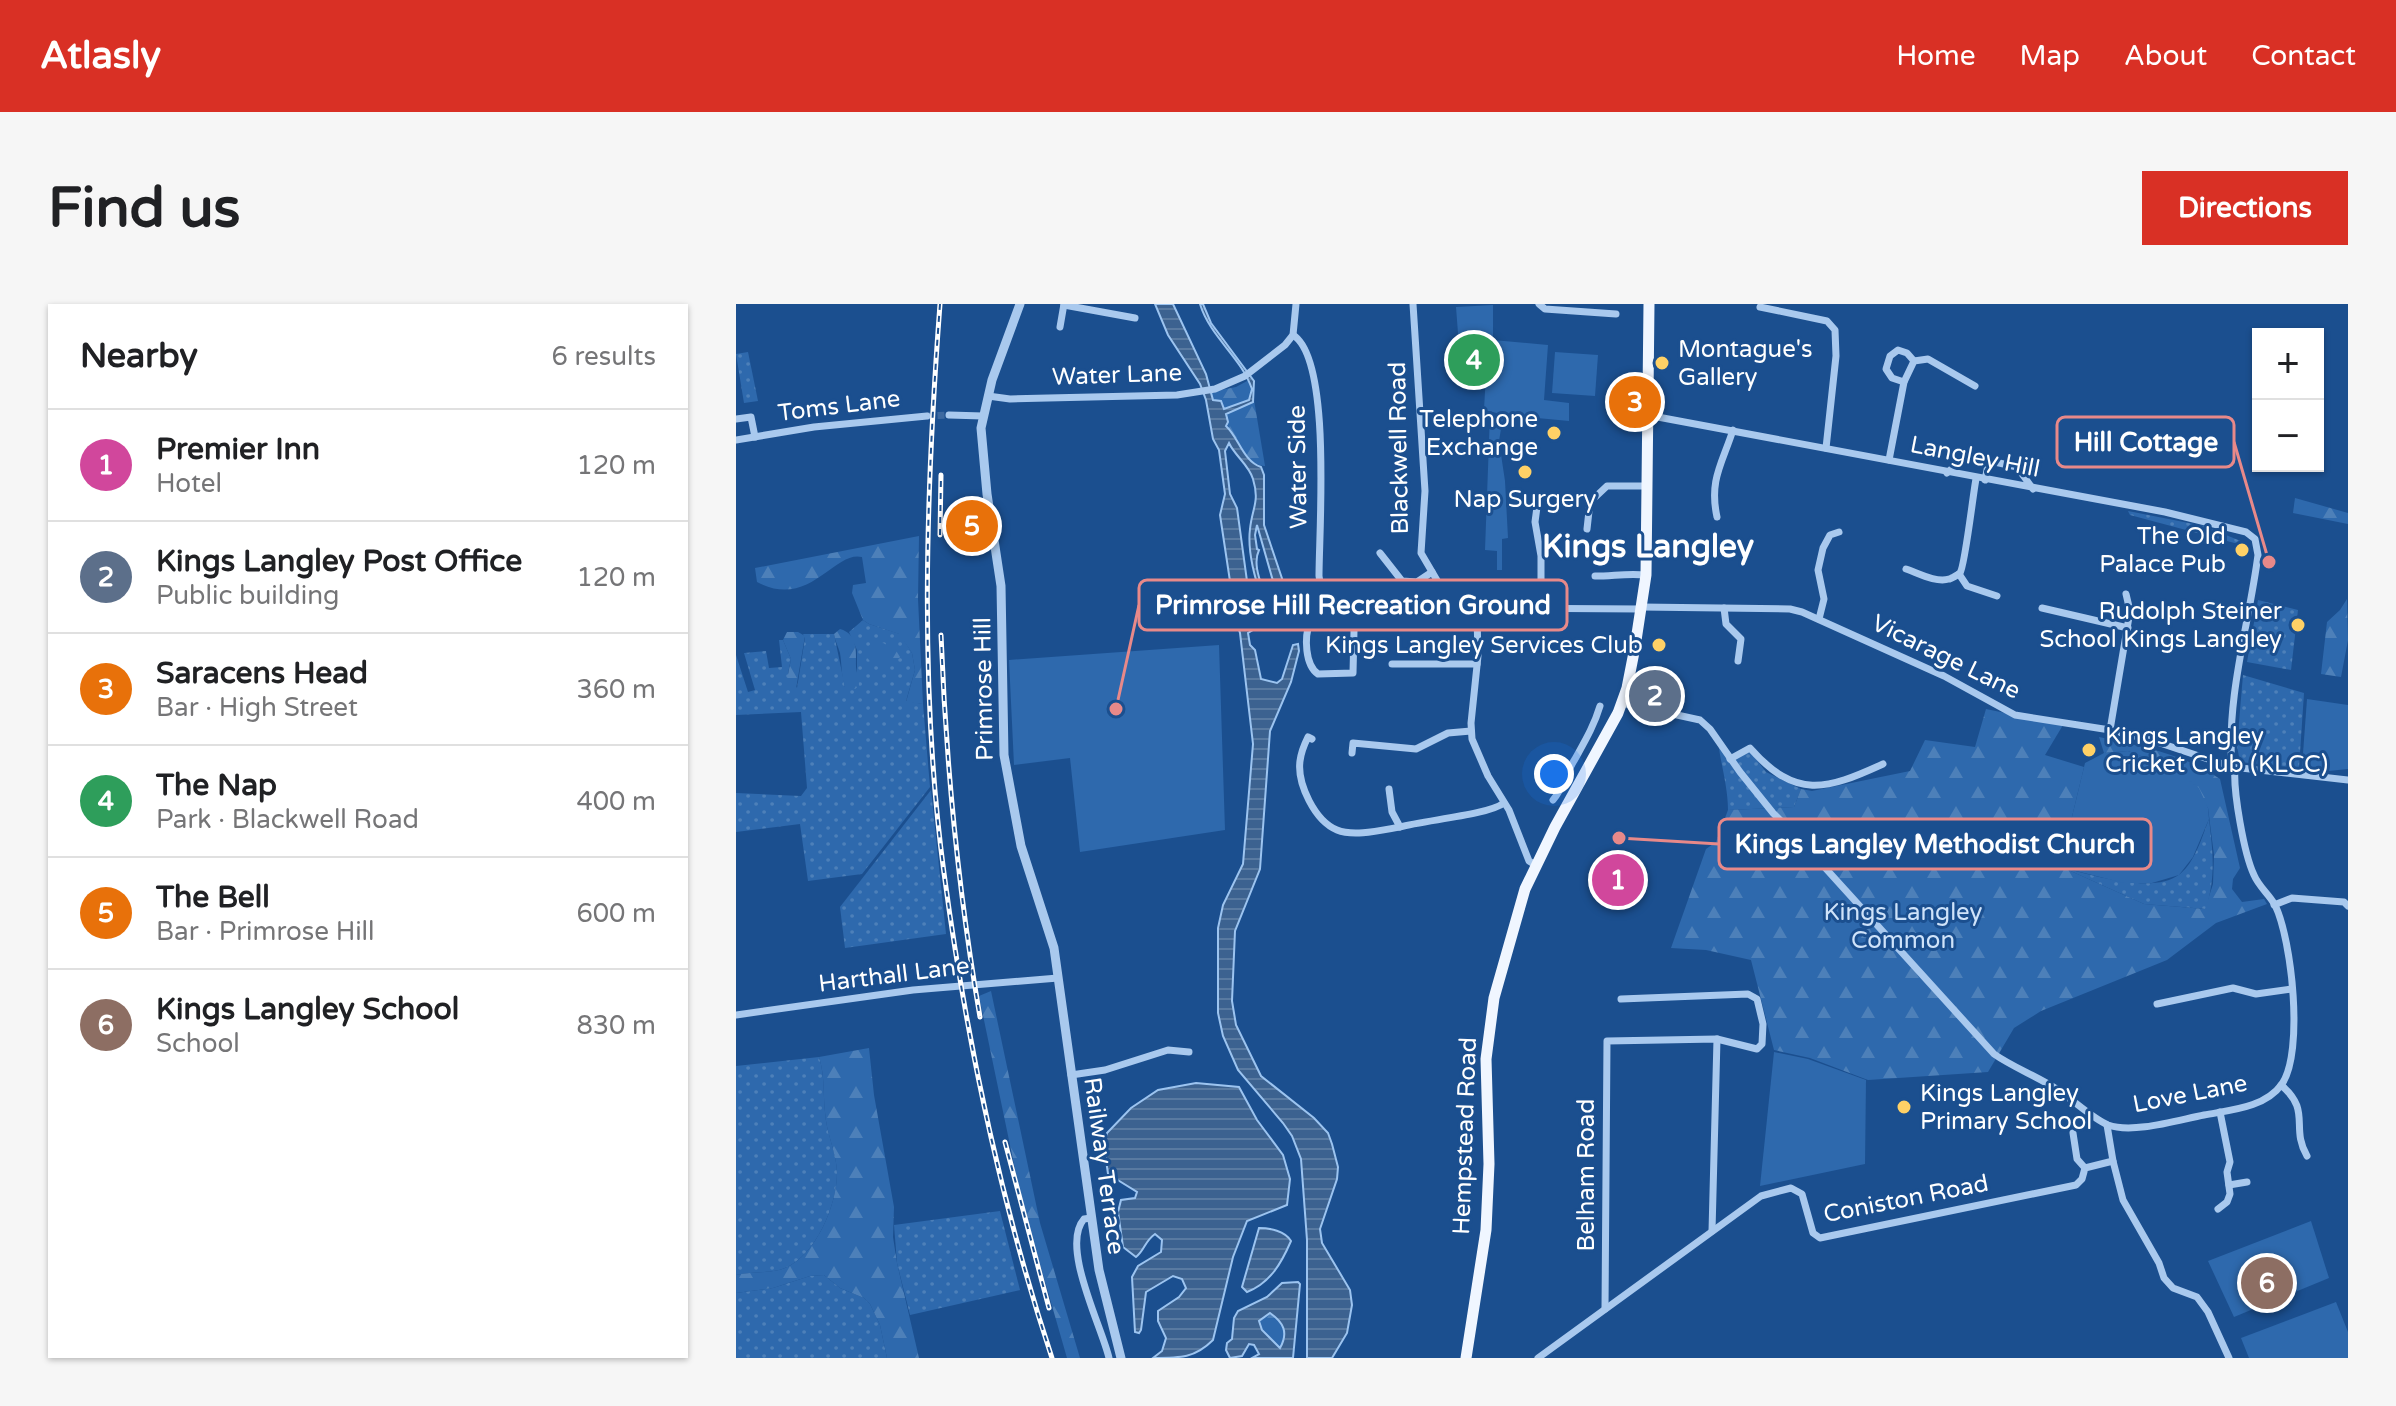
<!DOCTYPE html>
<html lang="en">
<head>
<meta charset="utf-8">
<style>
	body { margin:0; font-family:"Varela Round",sans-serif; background:#f6f6f6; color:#202124 }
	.controls { position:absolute; right:24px; top:24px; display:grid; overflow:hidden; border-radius:0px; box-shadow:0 2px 6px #0004 }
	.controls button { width:72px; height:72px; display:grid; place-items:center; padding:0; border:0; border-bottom:2px solid #e0e0e0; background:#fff; color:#202124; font:40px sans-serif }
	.you { position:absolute; left:818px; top:470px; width:28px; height:28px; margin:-20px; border:6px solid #fff; border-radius:50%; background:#1a73e8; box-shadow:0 0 0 12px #1a73e833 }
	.badge { display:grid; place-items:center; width:52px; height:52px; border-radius:50%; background:#d93025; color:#fff; font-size:26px; font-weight:700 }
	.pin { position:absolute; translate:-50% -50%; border:4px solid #fff; box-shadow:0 2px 8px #0006 }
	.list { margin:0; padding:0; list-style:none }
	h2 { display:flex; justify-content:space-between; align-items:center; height:104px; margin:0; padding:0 32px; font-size:34px }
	h2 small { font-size:26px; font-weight:400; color:#757577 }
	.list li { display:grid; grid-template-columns:52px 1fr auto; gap:24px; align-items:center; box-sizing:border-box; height:112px; padding:0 32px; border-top:2px solid #e0e0e0 }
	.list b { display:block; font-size:30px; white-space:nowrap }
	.list p { margin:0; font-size:26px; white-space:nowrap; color:#757577 }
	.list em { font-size:26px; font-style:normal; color:#757577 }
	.map { position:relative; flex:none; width:1612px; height:1054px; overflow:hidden; border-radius:0px }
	header { display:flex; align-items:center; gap:48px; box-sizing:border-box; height:112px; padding:0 40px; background:#d93025; color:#fff }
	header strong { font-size:38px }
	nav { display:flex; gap:44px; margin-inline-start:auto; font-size:28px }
	.intro { display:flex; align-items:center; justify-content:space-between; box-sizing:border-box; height:192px; padding:0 48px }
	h1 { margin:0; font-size:56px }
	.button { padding:20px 36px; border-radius:0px; background:#d93025; color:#fff; font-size:28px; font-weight:700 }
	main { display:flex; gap:48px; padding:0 48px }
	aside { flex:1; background:#fff; border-radius:0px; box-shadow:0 2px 6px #0004 }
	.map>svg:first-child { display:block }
	.grass { fill:url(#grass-dots) }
	.forest { fill:url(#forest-firs) }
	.green { fill:#2e69ad }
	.water { fill:url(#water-rules); stroke:#9cc4f0; stroke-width:2; fill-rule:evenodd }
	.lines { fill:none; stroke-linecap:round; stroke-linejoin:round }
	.minor-tunnel { stroke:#3d69a0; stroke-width:7; stroke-dasharray:7 3.5; stroke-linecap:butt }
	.minor { stroke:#a9c9ee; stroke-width:7 }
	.tertiary { stroke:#a9c9ee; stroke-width:9 }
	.primary { stroke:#f0f6ff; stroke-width:11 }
	.rail-casing { stroke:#fff; stroke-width:5 }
	.rail { stroke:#1b4f8f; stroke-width:2; stroke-dasharray:6; stroke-linecap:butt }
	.poi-dot { fill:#ffd166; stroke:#1b4f8f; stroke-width:3 }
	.labels { text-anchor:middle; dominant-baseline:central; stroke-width:6; stroke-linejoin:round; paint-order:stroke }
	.poi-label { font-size:24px; fill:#fff; stroke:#1b4f8f; text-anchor:end }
	.street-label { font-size:24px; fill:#fff; stroke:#1b4f8f }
	.park-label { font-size:24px; fill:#cfe3fa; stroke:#1b4f8f }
	.district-label { font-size:32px; font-weight:bold; fill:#fff; stroke:#1b4f8f }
	.leader { fill:none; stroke:#e88989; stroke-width:3 }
	.callout-dot { fill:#e88989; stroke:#1b4f8f; stroke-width:3 }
	.callout { fill:#1b4f8f; stroke:#e88989; stroke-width:3 }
	.callout-label { font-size:26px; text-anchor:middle; font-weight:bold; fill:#fff }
</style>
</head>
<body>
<header>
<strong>Atlasly</strong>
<nav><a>Home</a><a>Map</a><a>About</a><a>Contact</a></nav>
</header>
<div class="intro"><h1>Find us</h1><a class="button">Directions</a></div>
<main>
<aside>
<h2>Nearby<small>6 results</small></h2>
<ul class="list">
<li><span class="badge" style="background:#d1479c">1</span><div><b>Premier Inn</b><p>Hotel</p></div><em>120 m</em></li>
<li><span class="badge" style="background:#5c6f8a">2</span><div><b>Kings Langley Post Office</b><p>Public building</p></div><em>120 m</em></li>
<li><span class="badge" style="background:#e8710a">3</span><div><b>Saracens Head</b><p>Bar · High Street</p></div><em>360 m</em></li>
<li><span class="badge" style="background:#2e9e5b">4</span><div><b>The Nap</b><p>Park · Blackwell Road</p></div><em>400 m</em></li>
<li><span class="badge" style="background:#e8710a">5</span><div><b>The Bell</b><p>Bar · Primrose Hill</p></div><em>600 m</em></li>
<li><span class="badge" style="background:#8d6e63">6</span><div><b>Kings Langley School</b><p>School</p></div><em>830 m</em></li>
</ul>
</aside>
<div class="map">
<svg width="1612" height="1054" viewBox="0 0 1612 1054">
	<defs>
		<pattern id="grass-dots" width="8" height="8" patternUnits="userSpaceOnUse" patternTransform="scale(2)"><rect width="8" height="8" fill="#2e69ad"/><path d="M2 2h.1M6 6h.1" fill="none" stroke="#4d80b9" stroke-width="1.8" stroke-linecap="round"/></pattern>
		<pattern id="forest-firs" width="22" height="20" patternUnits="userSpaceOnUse" patternTransform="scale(2)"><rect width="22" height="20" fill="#2e69ad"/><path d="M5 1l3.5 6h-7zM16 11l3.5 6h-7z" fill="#4d80b9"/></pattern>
		<pattern id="water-rules" width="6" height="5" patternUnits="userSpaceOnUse" patternTransform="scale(2)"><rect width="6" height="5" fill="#3c6290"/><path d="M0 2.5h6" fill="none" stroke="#597aa1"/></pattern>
	</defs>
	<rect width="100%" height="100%" fill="#1b4f8f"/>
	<!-- grass -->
	<g class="grass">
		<polygon points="12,48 22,97 8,99 0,50"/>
		<polygon points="1392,207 1468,222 1507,238 1506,241 1394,211"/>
		<polygon points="1522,296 1562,306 1555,366 1511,358"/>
		<polygon points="127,316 133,320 164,330 176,349 179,366 170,397 187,400 194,483 126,570 72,577 64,520 0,528 0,489 65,492 71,484 65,408 0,411 0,351 12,388 19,386 8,349 30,347 33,364 46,363 43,336 47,336 55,355 52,369 61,384 69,334 67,330 98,330 109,383 121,371 121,346 113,328"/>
		<polygon points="1507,371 1568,389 1563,464 1504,458 1501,442"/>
		<path d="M982,438L994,456L1013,446L1030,468L1065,485L1058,503L992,506C992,483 985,461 982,438Z"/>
		<polygon points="195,486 210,630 109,644 104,603"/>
		<path d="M1473,515C1477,549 1480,572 1470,605L1408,600L1328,564C1357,571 1418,591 1444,570C1459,558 1466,533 1473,515Z"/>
		<path d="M83,753C89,772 87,789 89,808C90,829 101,849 101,869C101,901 80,951 49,964C34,970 16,967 0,971V762Z"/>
		<polygon points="264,907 284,986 174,1011 161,959 158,921"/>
		<polygon points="88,971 104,984 128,994 134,1000 144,1021 151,1054 0,1054 0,989 37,984 74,972"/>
	</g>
	<!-- forest -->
	<g class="forest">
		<polygon points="513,76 517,85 513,96 488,106 477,96 474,88 500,83"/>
		<path d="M518,96L529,162C511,163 489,127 490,110Z"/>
		<polygon points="1559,194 1612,209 1612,220 1557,209"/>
		<path d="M183,232L182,295L187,400L170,398L179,366L176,349L163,330L133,320L127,316L116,289L117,281L130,279L126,253C98,246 74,306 21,278L19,264Z"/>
		<polygon points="1611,295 1612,336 1605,373 1585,370 1591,318 1604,306"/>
		<path d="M104,325C122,330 120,347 120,363C121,371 123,375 123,382L119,385L109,383C105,372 106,361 104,349C102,342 99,337 98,330Z"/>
		<polygon points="51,328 62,328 69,332 60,385 54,382 51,376 55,355 47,336"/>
		<polygon points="147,339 159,345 164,353 159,359 136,360 130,352 131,345 134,341"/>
		<path d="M1250,405L1327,421L1309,451L1348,463L1326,554L1328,564L1408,600L1469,605L1477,580L1478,551L1472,504L1437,464L1392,447L1368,449L1363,433C1404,442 1449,450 1484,475L1504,564L1497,575L1496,585L1506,598L1528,595L1531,600L1480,619L1431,656L1305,707L1278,724L1252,768L1132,776L1074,754L1038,746L1015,656L970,646L935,644L970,545L980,538L992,506L1058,503L1065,485L1076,487L1174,467L1189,436L1239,443Z"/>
		<polygon points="255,687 304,919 344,1054 331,1054 285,894 243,692"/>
		<path d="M133,744L138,791L158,903L157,933L161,959L183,1054H151L144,1021L134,1000L128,994L104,984L88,971L74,972L37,984L0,989V971C16,967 34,970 49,964C80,951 101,901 101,869C101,850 90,829 89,808C87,789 89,772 83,753Z"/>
		<path d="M534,1009C547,1019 553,1028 544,1044L526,1026L523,1017Z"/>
	</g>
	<!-- green -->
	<g class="green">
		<polygon points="757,1 757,36 812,41 808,96 833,99 833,117 769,111 748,106 750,69 725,69 720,3"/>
		<polygon points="819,48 862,51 859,92 816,89"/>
		<polygon points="754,110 767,113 763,137 769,177 772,234 766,235 766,266 761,266 761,247 749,246"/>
		<polygon points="483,341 489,526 344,548 334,454 278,461 273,356"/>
		<polygon points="1571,395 1612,401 1612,465 1583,468 1566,463"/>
		<polygon points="1392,447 1437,464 1463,484 1472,504 1473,515 1457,553 1443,571 1416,579 1388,579 1328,564 1326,554 1349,459 1368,449"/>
		<polygon points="1038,748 1072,755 1130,776 1129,860 1024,882"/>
		<polygon points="1575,917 1593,974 1498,1013 1472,957"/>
		<polygon points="1600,998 1612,1028 1612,1054 1513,1054 1505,1034"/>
	</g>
	<!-- water -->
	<g class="water">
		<path d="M419,0H437L470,70L477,96L485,97L488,105L513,96L516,85C505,53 474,33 464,0H467L475,19L518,77L517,98L490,110L492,118L490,122C503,134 507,157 525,163L528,171V221L556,304L564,311L553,317L547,312L521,221L519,231L521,245L523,246C514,265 532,290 533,311L527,320L512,329L514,341L519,346L525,375L541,379L546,375L557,341L562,340L563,347L555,378L534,427L524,565L499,627L496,697L500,721L525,772L578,814L592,829L596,840L602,863L601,875L584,925L586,939L614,986L616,1001L611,1029L596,1054H571V936L565,855L556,832L547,819L502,766L487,732L482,709V624L487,601L507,560L517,440L504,329L500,317L484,211L489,190L483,146L477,135L470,96L464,80L432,31ZM493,139C499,152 513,161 517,175C524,198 516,204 514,225C511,249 520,277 527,299L523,307L514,299L501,204L494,190L489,147Z"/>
		<path d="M460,779L503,783L521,816L547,851L554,875L551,901L511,917L497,953L477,1036C459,1054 445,1054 417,1054L426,1047L430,1034L422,1017V1007L443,993L450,984L446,975L437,972L410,988L405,1026L403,1029L399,1028L396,973L402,962L425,948L426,936L419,930C408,938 409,946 400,953L387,943L382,908L385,896L399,894L401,888L372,870L368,842L371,829L395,804L422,786Z"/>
		<path d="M523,924C534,924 549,927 555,937C545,960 534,979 511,988L506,983Z"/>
		<path d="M562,978L564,980L557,1054H516L523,1050L518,1041L513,1040L506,1052L494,1054L490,1046L491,1039L496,1035L498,1014L502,1007L531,993L546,979ZM534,1009C547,1018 553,1028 544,1044L526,1026L523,1017Z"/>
	</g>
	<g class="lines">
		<!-- minor-tunnel -->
		<polyline class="minor-tunnel" points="191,112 213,111"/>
		<!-- minor -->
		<g class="minor">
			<polyline points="677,0 689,187 685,249 702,278 741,312"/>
			<polyline points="803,0 809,5 880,10"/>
			<polyline points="328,1 399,14"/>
			<polyline points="1024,3 1091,17 1099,26 1100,52 1090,144"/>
			<polyline points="324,23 328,0"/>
			<path d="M557,31C596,55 583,226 583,272C585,291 595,307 614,313L721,317L741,312"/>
			<polyline points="1168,78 1156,74 1150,65 1154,52 1162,46 1171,49 1178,57"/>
			<polyline points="252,92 274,95 441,91 479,85 509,72 549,41 557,31 560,0"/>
			<polyline points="213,111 247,112"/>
			<path d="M911,111L1429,208L1510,228L1519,235L1522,251C1513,320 1490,394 1496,463"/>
			<polyline points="0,115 15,113 19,133"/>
			<polyline points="0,136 78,123 191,112"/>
			<polyline points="1153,156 1168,78 1178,57 1192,55 1239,82"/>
			<polyline points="1211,169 1226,155 1232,152 1281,163 1297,185"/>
			<polyline points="1249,176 1253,156"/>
			<polyline points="801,203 799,218 805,252 805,304"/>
			<path d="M981,213C973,176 986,160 997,126"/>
			<polyline points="851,225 854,198 871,182 910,182"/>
			<polyline points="644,249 666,277 681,278 696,268"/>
			<path d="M1170,265C1182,269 1200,279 1213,275C1215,275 1223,270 1224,269C1229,262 1237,190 1240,175"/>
			<polyline points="1223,270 1231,282 1261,292"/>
			<path d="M859,272C877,272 892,269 910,271"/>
			<path d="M593,299C586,305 577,310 574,318C568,333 569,361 582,370L617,369L618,327"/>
			<polyline points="905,303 1054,305 1066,308 1208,372 1279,411 1374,426 1415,436 1496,463 1612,476"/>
			<polyline points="988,304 990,320 1005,335 1002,357"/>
			<polyline points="1306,304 1392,324"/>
			<polyline points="1083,315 1088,295 1082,266 1087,244 1094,231 1103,228"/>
			<polyline points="656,360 741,360"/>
			<path d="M886,399L964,416L974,425L1004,468L1037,509L1063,535L1258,750C1278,764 1301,772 1322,786C1336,795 1357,815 1372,821C1397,830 1442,816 1468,811C1494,806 1529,804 1546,780C1568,748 1556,636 1539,601C1533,590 1523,583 1518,571C1508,550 1497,487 1499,464"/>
			<polyline points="1374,426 1394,307 1390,290"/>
			<path d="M576,435L572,433C568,441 565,449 564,457C561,480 579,517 601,526C618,533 646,526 664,523"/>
			<polyline points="616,449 617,439 680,445 712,429 735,427"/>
			<path d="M994,455L1014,444C1060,496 1090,486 1147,460"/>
			<path d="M653,485L656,508L664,523C689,516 752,511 768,499"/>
			<path d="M817,496C828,483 830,469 839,455C849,437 858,422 864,402"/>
			<polyline points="801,562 793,557 773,506 752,472 736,435 735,419 742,352 741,312 769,304 905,305"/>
			<polyline points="1538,601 1556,594 1608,598 1612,602"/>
			<polyline points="1421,700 1497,684 1520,690 1556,685"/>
			<polyline points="0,711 177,686 322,674"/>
			<polyline points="335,771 369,766 432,746 453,748"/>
			<path d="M1545,781C1576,807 1554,823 1571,852"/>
			<polyline points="1371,821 1377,857 1387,896 1423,959 1428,974 1437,984 1461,993 1472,1008 1493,1054"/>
			<polyline points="1337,829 1341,855 1349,864"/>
			<polyline points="1493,881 1511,878"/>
			<polyline points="1482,905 1491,898 1494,890 1491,868 1494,858 1484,808"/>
			<path d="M355,914L348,915C324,942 366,1023 373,1054"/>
			<polyline points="976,927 981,735"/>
			<polyline points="869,1005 871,737 981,735 1021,745 1026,740 1027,720 1021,695 1012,690 885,695"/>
			<polyline points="802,1054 1025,892 1055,884 1066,890 1077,929 1084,934 1340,881 1346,875 1349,864 1377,857"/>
		</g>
		<!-- tertiary -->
		<polyline class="tertiary" points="284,0 256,76 245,124 251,190 265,282 268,451 285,542 318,644 363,966 385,1054"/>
		<!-- primary -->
		<polyline class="primary" points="730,1054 750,926 753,860 750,755 758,694 789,585 819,523 882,409 891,384 899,343 910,271 913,0"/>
		<defs>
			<g id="rail">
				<path d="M204,0C190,186 183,384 208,569C230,733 264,897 316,1054"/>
				<polyline points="204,231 205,171"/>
				<path d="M205,331C210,459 222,586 244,713"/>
				<polyline points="269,838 313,1004"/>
			</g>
		</defs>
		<!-- rail casing -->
		<use href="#rail" class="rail-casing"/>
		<!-- rail -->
		<use href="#rail" class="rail"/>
	</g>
	<!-- markers -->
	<g class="poi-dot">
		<circle cx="926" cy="59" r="8"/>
		<circle cx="818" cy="129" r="8"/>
		<circle cx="789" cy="168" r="8"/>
		<circle cx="1506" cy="246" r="8"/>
		<circle cx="1562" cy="321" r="8"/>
		<circle cx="923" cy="341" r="8"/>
		<circle cx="1353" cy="446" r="8"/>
		<circle cx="1168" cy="803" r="8"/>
	</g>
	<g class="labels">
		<!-- poi labels -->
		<g class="poi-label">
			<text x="942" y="45" text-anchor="start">Montague's<tspan x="942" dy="28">Gallery</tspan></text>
			<text x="802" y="115">Telephone<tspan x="802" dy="28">Exchange</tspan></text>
			<text x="789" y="195" text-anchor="middle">Nap Surgery</text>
			<text x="1490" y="232">The Old<tspan x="1490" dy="28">Palace Pub</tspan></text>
			<text x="1546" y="307">Rudolph Steiner<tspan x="1546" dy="28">School Kings Langley</tspan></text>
			<text x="907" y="341">Kings Langley Services Club</text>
			<text x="1369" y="432" text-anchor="start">Kings Langley<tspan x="1369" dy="28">Cricket Club (KLCC)</tspan></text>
			<text x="1184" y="789" text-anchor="start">Kings Langley<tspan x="1184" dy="28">Primary School</tspan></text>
		</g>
		<!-- street labels -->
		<g class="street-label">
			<text transform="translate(381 71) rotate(-2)">Water Lane</text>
			<text transform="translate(103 102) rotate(-7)">Toms Lane</text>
			<text transform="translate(663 144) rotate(-91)">Blackwell Road</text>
			<text transform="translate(1239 153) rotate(11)">Langley Hill</text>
			<text transform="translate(562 163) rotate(-91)">Water Side</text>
			<text transform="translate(1210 353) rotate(26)">Vicarage Lane</text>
			<text transform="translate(248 385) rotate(-91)">Primrose Hill</text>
			<text transform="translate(158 671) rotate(-7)">Harthall Lane</text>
			<text transform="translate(1454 790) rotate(-11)">Love Lane</text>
			<text transform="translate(729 832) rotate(-88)">Hempstead Road</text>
			<text transform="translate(368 862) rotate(82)">Railway Terrace</text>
			<text transform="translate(850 871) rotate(-90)">Belham Road</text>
			<text transform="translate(1170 895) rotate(-11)">Coniston Road</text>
		</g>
		<!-- park labels -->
		<g class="park-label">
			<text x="1167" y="608">Kings Langley<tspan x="1167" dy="28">Common</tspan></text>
		</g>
		<!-- district labels -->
		<g class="district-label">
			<text x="912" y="243">Kings Langley</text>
		</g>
	</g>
	<!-- callouts -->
	<path class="leader" d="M1533 258L1498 138M380 405L403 301M883 534L983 540"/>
	<g class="callout-dot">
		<circle cx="1533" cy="258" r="8"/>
		<circle cx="380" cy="405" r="8"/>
		<circle cx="883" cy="534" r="8"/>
	</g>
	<g class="callout">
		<rect x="1321" y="113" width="177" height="50" rx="8"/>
		<rect x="403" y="276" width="428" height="50" rx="8"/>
		<rect x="983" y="515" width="432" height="50" rx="8"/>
	</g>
	<g class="callout-label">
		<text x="1410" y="147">Hill Cottage</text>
		<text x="617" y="310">Primrose Hill Recreation Ground</text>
		<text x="1199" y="549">Kings Langley Methodist Church</text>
	</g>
</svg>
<div class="controls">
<button>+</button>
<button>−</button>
</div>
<div class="you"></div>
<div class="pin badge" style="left:882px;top:576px;background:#d1479c">1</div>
<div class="pin badge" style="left:919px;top:392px;background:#5c6f8a">2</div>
<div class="pin badge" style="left:899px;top:98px;background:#e8710a">3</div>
<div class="pin badge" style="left:738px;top:56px;background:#2e9e5b">4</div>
<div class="pin badge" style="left:236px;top:222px;background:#e8710a">5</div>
<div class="pin badge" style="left:1531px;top:979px;background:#8d6e63">6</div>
</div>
</main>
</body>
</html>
